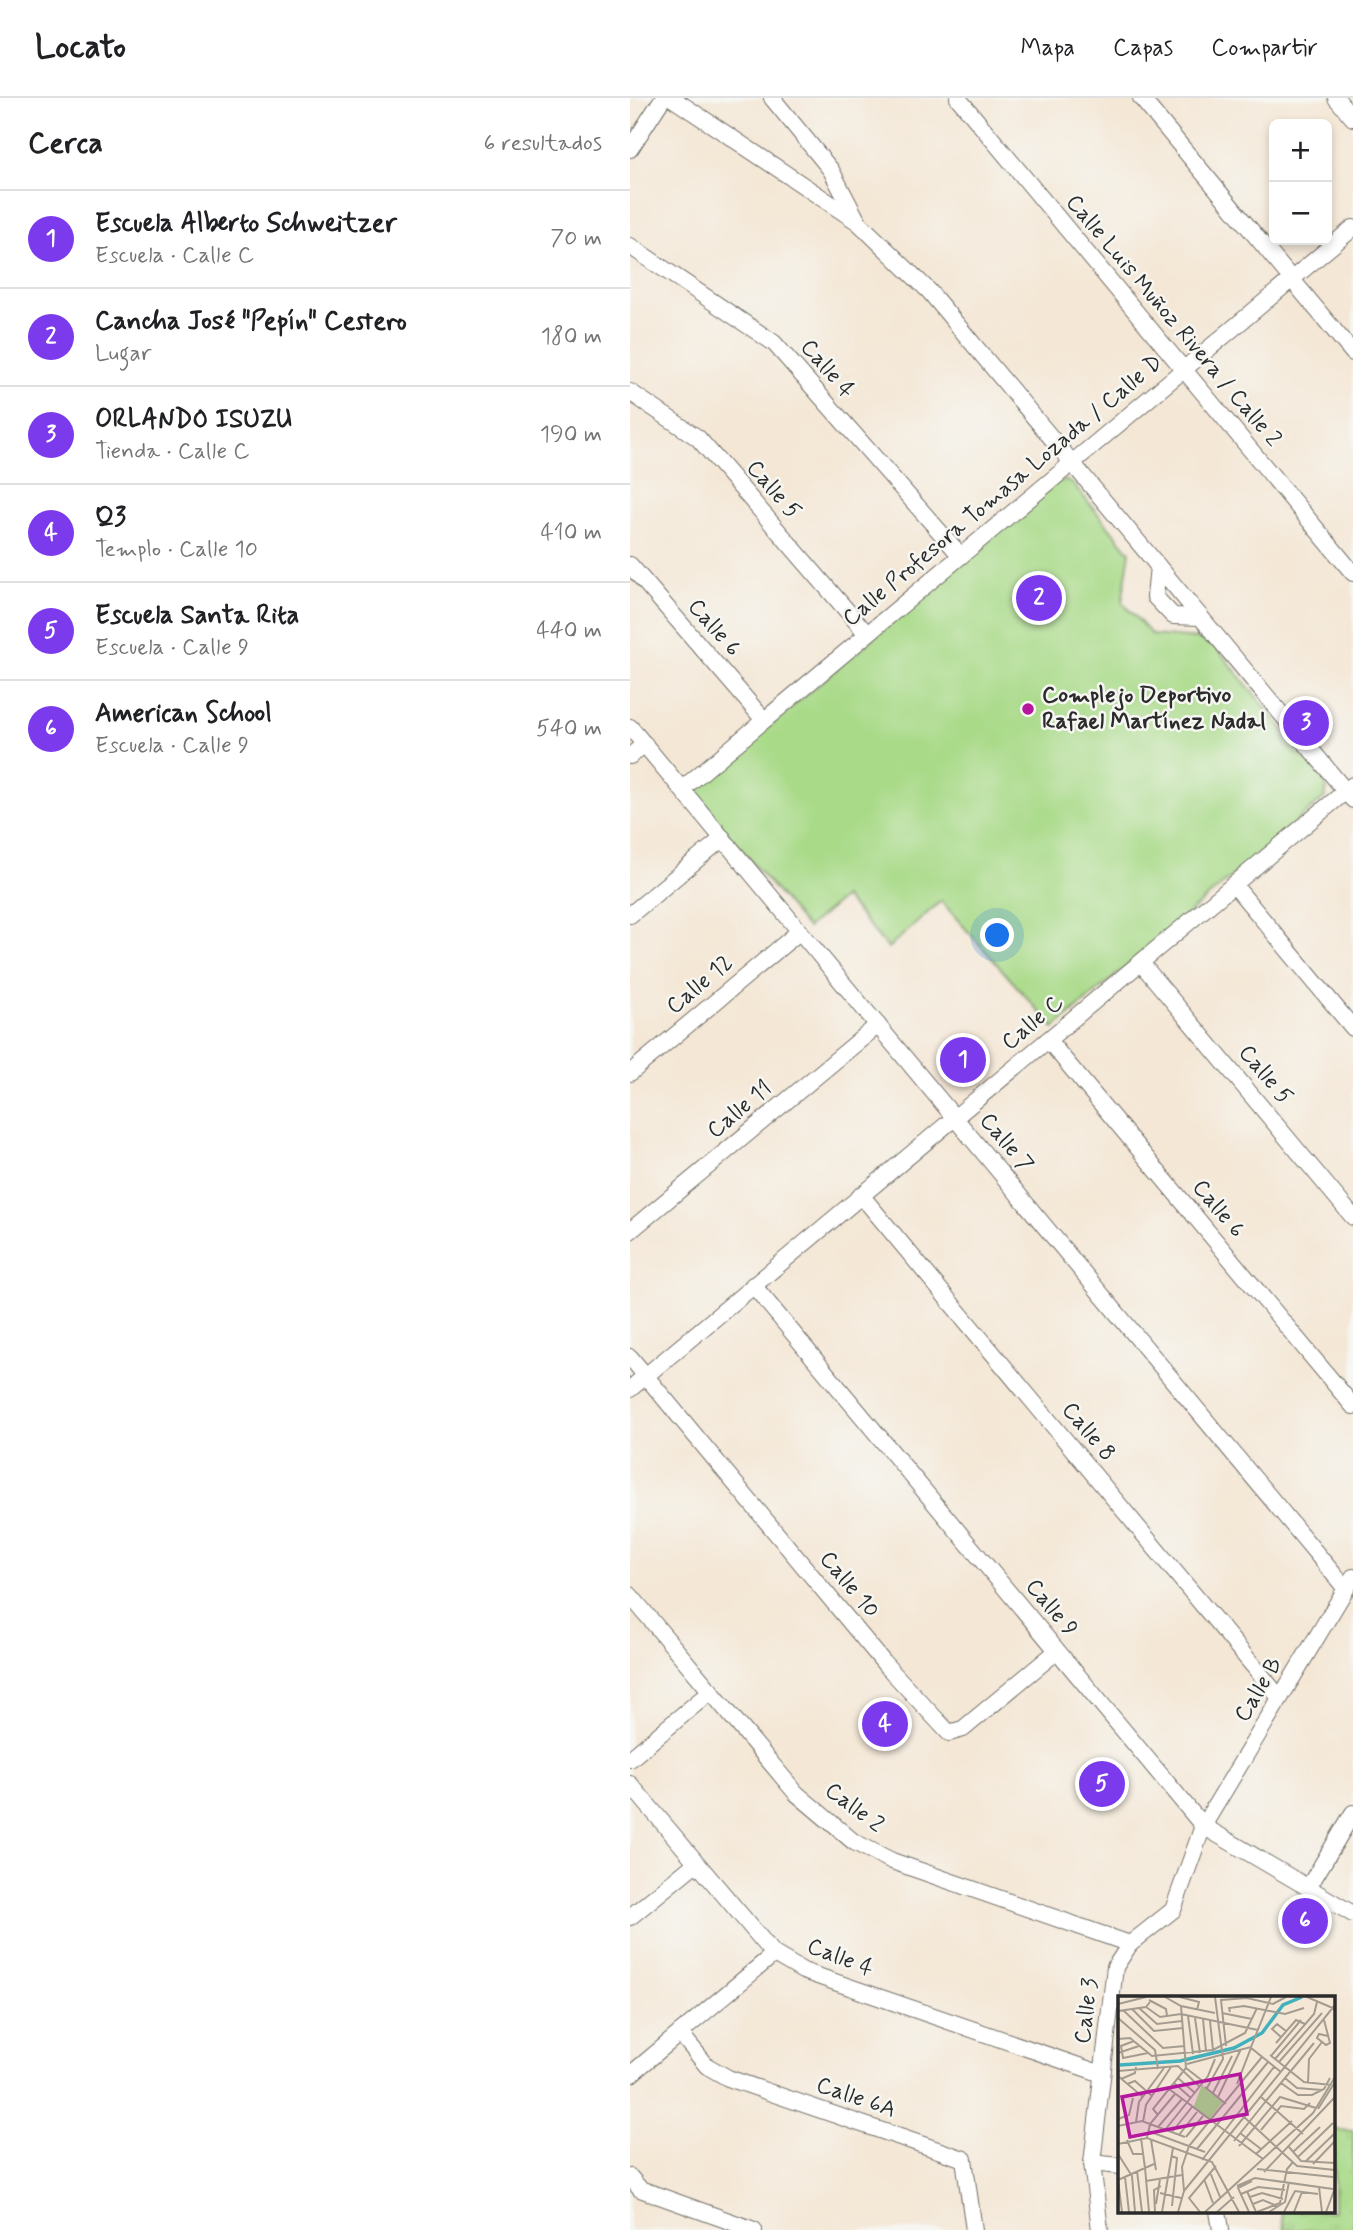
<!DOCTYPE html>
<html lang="es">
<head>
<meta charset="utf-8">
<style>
	body { margin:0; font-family:Mynerve,sans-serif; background:#f6f6f6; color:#202124 }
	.controls { position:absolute; right:21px; top:21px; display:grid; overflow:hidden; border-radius:10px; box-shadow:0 4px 10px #0003 }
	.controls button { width:63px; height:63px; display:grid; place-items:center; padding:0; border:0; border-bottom:2px solid #e0e0e0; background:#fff; color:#202124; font:35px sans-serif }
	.you { position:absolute; left:368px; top:838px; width:24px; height:24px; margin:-18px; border:5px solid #fff; border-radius:50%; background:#1a73e8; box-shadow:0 0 0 10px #1a73e833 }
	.badge { display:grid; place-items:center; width:46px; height:46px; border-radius:50%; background:#7c3aed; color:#fff; font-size:23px; font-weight:700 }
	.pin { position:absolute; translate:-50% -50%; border:4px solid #fff; box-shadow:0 2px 7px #0006 }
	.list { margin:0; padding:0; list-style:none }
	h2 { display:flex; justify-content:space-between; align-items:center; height:91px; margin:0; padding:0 28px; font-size:30px }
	h2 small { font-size:23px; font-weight:400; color:#757577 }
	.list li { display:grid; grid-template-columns:46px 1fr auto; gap:21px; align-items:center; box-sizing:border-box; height:98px; padding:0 28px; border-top:2px solid #e0e0e0 }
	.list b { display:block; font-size:26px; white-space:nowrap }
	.list p { margin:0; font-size:23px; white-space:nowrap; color:#757577 }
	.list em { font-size:23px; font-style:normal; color:#757577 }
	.map { position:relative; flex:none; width:723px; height:2132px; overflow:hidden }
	header { display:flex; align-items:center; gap:42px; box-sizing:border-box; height:98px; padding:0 35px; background:#fff; border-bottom:2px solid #e0e0e0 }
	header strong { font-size:33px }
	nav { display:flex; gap:38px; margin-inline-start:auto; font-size:24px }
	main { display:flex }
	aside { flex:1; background:#fff }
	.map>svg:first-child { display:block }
	.grass { fill:url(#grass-tufts); stroke:#6a825a; stroke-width:2 }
	.green { fill:#a9da88; stroke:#6a825a; stroke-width:2 }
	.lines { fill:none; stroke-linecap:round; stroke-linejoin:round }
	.minor-casing { stroke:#716d66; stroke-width:18 }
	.minor { stroke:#fff; stroke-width:16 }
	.poi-dot { fill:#b5179e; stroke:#f6f6f2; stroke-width:2.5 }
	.labels { text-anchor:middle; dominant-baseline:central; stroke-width:5; stroke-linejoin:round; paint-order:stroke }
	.street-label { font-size:23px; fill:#2b2b2b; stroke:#f6f6f2 }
	.poi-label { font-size:23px; font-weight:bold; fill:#2b2b2b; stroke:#f6f6f2; text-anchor:start }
	.inset-river { fill:none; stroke:#42b1be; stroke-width:3.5 }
	.inset-road { fill:none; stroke:#a49c91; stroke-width:2 }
	.view { fill:#b5179e; fill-opacity:0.15; stroke:#b5179e; stroke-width:3.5 }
	.inset-edge { fill:none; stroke:#2b2b2b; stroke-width:3.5 }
</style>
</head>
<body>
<header>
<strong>Locato</strong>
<nav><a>Mapa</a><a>Capas</a><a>Compartir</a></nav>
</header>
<main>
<aside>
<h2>Cerca<small>6 resultados</small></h2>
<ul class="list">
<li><span class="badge">1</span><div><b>Escuela Alberto Schweitzer</b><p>Escuela · Calle C</p></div><em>70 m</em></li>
<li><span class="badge">2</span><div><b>Cancha José &quot;Pepín&quot; Cestero</b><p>Lugar</p></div><em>180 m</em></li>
<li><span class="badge">3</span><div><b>ORLANDO ISUZU</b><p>Tienda · Calle C</p></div><em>190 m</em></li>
<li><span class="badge">4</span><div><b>Q3</b><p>Templo · Calle 10</p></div><em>410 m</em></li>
<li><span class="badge">5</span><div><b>Escuela Santa Rita</b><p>Escuela · Calle 9</p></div><em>440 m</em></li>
<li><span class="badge">6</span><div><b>American School</b><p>Escuela · Calle 9</p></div><em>540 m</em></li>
</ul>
</aside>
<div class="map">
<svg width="723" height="2132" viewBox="0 0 723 2132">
	<defs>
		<pattern id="grass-tufts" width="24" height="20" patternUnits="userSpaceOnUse" patternTransform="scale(1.75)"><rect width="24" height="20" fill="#a9da88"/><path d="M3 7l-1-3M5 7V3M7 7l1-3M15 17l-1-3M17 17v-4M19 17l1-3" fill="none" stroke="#92bb76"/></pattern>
	</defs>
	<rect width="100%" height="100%" fill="#f6f6f2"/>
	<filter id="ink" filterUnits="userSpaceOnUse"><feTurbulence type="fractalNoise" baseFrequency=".0143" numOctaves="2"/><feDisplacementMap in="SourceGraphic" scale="14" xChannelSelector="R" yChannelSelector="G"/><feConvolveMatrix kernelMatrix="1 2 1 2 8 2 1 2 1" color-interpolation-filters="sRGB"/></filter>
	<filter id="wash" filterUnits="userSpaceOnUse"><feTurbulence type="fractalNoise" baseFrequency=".00686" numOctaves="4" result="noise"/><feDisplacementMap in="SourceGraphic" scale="28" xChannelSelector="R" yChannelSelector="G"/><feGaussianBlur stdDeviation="1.57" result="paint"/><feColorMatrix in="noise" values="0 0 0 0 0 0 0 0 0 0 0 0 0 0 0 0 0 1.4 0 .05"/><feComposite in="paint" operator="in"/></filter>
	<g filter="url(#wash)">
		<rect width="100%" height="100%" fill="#f4e7d5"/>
		<!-- grass -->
		<polygon class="grass" points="704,2032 723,2033 723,2132 654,2132 651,2113 704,2113"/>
		<!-- green -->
		<polygon class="green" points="435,382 444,387 500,454 492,504 522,537 580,542 693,680 697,690 695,699 424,930 311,803 258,850 214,799 177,830 71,703 66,693 70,687 428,383"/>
	</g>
	<g filter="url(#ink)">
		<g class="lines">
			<defs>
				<g id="minor">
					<polyline points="42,0 228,124 299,193 723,702"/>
					<polyline points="142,0 201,72 227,122"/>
					<polyline points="328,0 723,475"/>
					<polyline points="511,0 723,255"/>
					<polyline points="706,0 723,20"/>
					<polyline points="0,51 33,0"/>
					<polyline points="0,148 144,245 331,458"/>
					<polyline points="0,294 68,340 237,536"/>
					<polyline points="0,467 134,622"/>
					<polyline points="528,468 525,499 543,518 571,519"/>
					<polyline points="0,629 716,1491"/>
					<polyline points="0,658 15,646"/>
					<polyline points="52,691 723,130"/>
					<polyline points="604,787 723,930"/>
					<polyline points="0,817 93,740"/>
					<polyline points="511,865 723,1119"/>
					<polyline points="418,942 723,1308"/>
					<polyline points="0,975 170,833"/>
					<polyline points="231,1097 650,1600"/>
					<polyline points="0,1133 248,927"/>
					<polyline points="123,1187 573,1728 723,1816"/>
					<polyline points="0,1259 254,1565 319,1635 333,1631 427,1553"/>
					<polyline points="0,1291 723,687"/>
					<polyline points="0,1497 166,1695 224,1744 262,1763 500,1846"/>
					<polyline points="0,1661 81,1593"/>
					<polyline points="0,1686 144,1856 173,1873 472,1976"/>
					<polyline points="678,1790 723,1715"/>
					<polyline points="0,1819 66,1765"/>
					<polyline points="50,1935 77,1968 98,1980 334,2061 344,2132"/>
					<polyline points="0,1977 144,1856"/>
					<polyline points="462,2065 490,2068"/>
					<polyline points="0,2079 10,2091 124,2132"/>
					<polyline points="588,2113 591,2132"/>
					<polyline points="470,2132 462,2065 485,1869 500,1846 543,1812 573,1728 723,1479"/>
				</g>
			</defs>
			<!-- minor casing -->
			<use href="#minor" class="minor-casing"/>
			<!-- minor -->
			<use href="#minor" class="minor"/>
		</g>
	</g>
	<!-- markers -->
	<circle class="poi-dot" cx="398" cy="611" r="7"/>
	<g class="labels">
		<!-- street labels -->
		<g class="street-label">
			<text transform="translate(543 223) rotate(50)">Calle Luis Muñoz Rivera / Calle 2</text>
			<text transform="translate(197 271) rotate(49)">Calle 4</text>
			<text transform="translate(143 392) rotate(49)">Calle 5</text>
			<text transform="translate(373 393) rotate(-40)">Calle Profesora Tomasa Lozada / Calle D</text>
			<text transform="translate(84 530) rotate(49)">Calle 6</text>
			<text transform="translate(70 887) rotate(-40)">Calle 12</text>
			<text transform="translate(403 925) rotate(-40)">Calle C</text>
			<text transform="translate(635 977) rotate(50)">Calle 5</text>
			<text transform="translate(110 1012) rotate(-40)">Calle 11</text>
			<text transform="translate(376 1045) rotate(50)">Calle 7</text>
			<text transform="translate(588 1111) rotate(50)">Calle 6</text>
			<text transform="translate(458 1334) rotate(50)">Calle 8</text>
			<text transform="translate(219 1487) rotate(50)">Calle 10</text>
			<text transform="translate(421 1510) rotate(50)">Calle 9</text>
			<text transform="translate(629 1592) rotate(-59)">Calle B</text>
			<text transform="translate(224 1710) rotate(37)">Calle 2</text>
			<text transform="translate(210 1860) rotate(21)">Calle 4</text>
			<text transform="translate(457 1913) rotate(-83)">Calle 3</text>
			<text transform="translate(226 2000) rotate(19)">Calle 6A</text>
		</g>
		<!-- poi labels -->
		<g class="poi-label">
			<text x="412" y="598">Complejo Deportivo<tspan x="412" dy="26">Rafael Martínez Nadal</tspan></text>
		</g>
	</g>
	<!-- overview -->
	<g transform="translate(488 1898)">
		<rect width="217" height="217" fill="#f4e7d5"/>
		<path d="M84,89L105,106L91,124L75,112Z" fill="#a9da88"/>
		<path class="inset-river" d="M2,69L62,65L116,52L144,37L165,9L184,1"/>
		<path class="inset-road" d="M47,1L63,10L97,17M62,1L81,6L79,14M189,1L217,13M31,4L48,13L49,20M0,8L28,1M28,11L42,21L63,18L140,34M21,12L39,28L64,25M14,13L36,35L65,32M5,14L45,52L67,50M0,15L28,11L32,6M112,16L111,12L126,10L167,18L186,12M104,17L134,23M70,20L75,58M0,22L37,54L40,73M77,22L82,57M85,23L88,55M206,24L212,47L208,49L199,42L201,38L210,40M92,25L95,54M163,41L154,33L159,28L168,35M0,43L12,42L34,60L95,54L127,37L139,12M16,45L3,50L5,62L30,57M158,47L178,24L187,28M108,50L103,4L129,2L155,8L168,1M0,57L21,50M152,59L186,86L213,89M153,60L183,24M157,63L196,18L199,6M161,66L204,17M69,68L133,51L153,1M68,72L86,86M0,75L60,70L82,91M0,80L25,101M60,82L77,97M167,82L179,92L204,94M3,83L17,77L18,71M56,87L73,102M163,87L180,99H194L206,93L212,82M190,87L191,63L204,46M9,88L17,85L34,100M119,88L133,52L163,76M87,91L108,108M89,92L105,63L97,1M51,93L145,163M95,97L114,60M100,101L123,53M143,101L185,138M148,105L196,47M200,113L217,86M40,119L35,113L68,72L63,10M126,121L179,170L217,174M0,123L11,119L15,102M18,126L21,106L46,72M25,126L28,109L53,71M0,130L24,125L67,141M40,131L64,103M47,134L90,80L97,63M143,134L163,110L186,113L192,107M30,135L87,156M54,136L74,111M122,137L143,153M61,139L79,116M68,141L85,120M23,142L27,172M29,142L32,128L57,98M9,144L15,158H24M33,144L38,174M116,145L148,105M0,148L29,142L94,166L121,216M121,150L162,101L198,112M171,151L183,165L217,167M79,153L150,66M175,156L202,131M0,158L14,180L17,216M138,158L174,125M53,160L59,162L54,210M180,161L215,127M84,164L156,71M187,166L216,138M195,168L217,145M27,172L31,216M139,173L215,181M19,175L24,216M92,176L102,201M146,176L217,101M7,181L11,216M86,183L95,207M0,184L36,168M0,184L4,216M28,185L64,179M119,190L137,182L215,193M201,191L204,216M66,195L217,9M129,195L138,216M42,197L63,202M123,198L140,191L167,194M132,201L144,197L165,203M38,208L42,183M135,208L145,204L159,210M37,216L36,194L43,190M44,216L55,152M60,216L66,195L64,171L71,150L144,61M82,216L71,202L98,170M87,216L195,117L217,81M99,216L116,201M131,216L120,192L134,185M139,216L162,207L169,173L175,166M151,216L167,206L171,186M166,216L177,195L200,198M176,216L184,196M208,216L217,192"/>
		<path class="view" d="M122,78L129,118L12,141L4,101Z"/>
		<rect width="217" height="217" class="inset-edge"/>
	</g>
</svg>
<div class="controls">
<button>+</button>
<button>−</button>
</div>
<div class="you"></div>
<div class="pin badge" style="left:333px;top:962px">1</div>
<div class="pin badge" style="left:409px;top:500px">2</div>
<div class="pin badge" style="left:676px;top:625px">3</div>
<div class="pin badge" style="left:255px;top:1626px">4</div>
<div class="pin badge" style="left:472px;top:1686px">5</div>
<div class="pin badge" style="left:675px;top:1823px">6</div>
</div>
</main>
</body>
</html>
